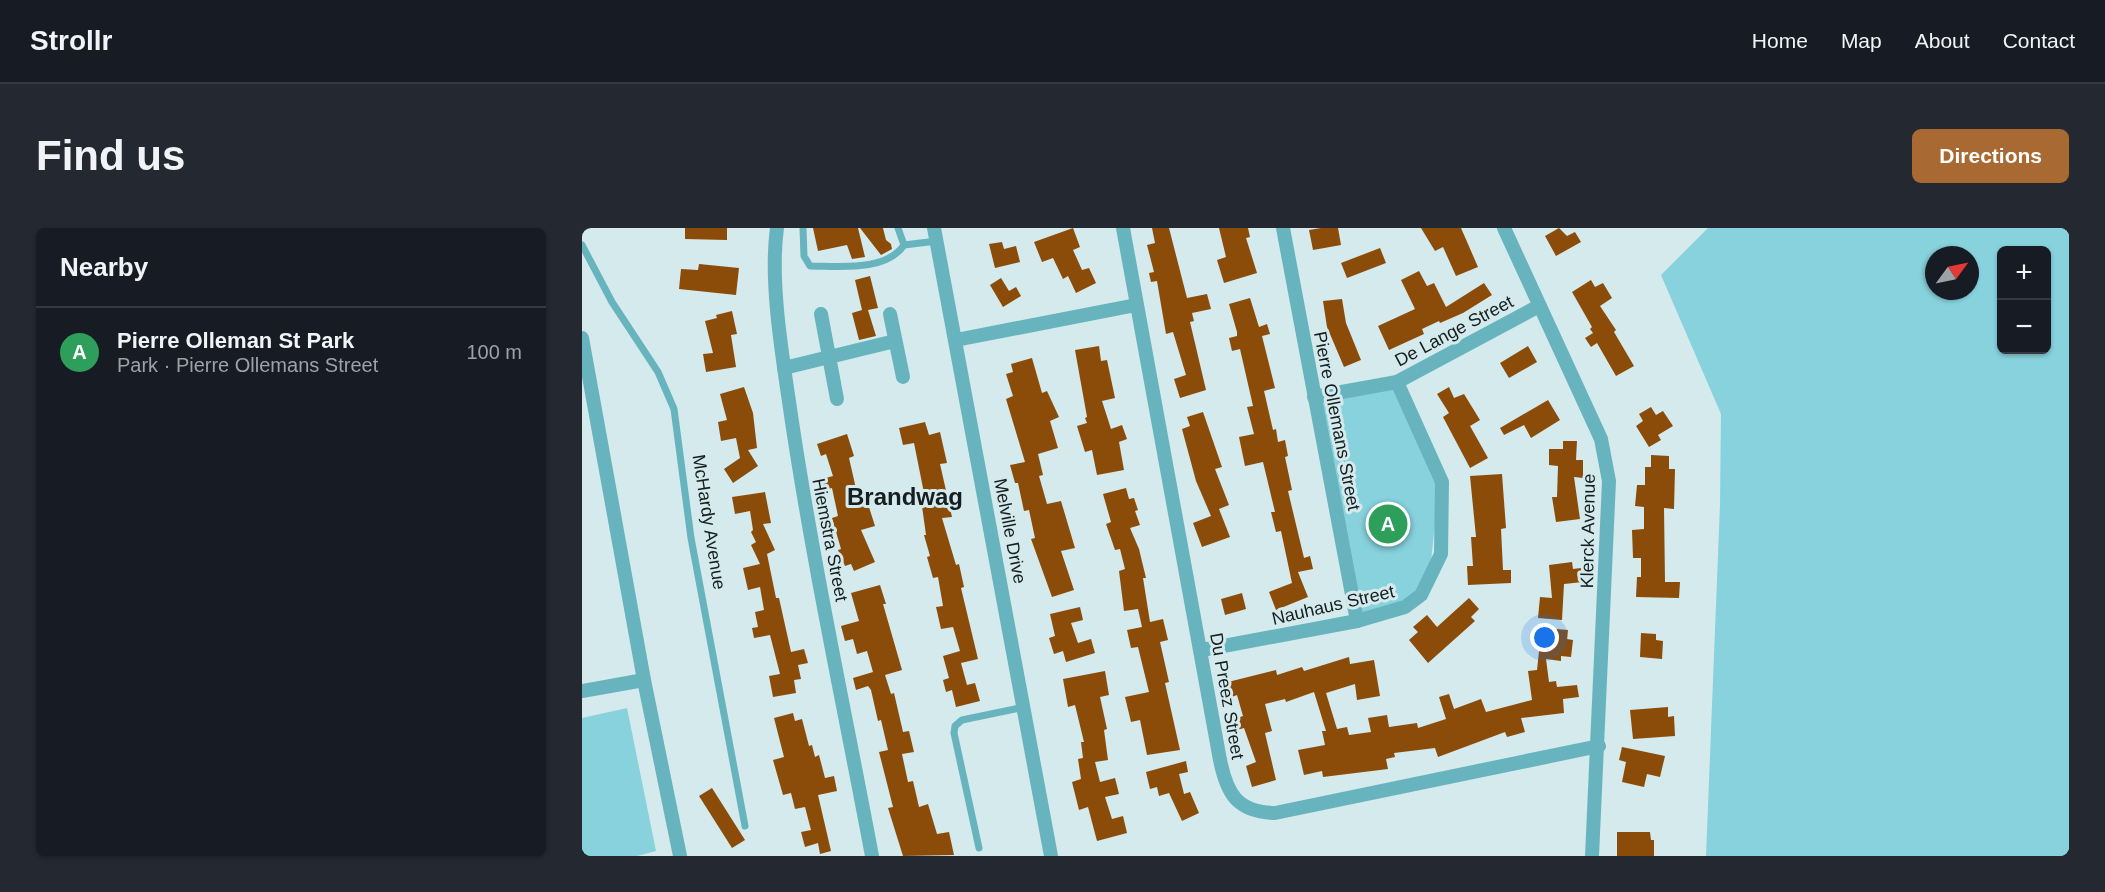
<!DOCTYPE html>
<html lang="en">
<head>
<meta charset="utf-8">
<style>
	body { margin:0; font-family:Helvetica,sans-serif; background:#242831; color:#f1f3f6 }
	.controls { position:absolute; right:18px; top:18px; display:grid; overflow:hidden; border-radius:9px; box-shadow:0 2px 4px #0004 }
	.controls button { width:54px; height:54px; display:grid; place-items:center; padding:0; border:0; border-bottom:2px solid #363941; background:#171b24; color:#f1f3f6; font:30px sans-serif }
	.compass { position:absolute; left:1343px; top:18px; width:54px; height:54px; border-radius:50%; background:#171b24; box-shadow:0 2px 4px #0004; rotate:57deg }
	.you { position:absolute; left:963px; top:410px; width:21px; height:21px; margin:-15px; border:4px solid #fff; border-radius:50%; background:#1a73e8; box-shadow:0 0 0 9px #1a73e833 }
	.badge { display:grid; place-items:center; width:39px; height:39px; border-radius:50%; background:#a96932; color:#fff; font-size:20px; font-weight:700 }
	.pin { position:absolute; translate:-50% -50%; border:3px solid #fff; box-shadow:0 2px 6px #0006 }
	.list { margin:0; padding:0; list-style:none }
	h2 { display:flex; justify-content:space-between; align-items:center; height:78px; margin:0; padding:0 24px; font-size:26px }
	h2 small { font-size:20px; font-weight:400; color:#9ea1a6 }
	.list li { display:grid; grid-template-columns:39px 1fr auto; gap:18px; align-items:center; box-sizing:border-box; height:90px; padding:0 24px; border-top:2px solid #363941 }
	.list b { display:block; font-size:22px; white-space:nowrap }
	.list p { margin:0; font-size:20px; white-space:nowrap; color:#9ea1a6 }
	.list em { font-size:20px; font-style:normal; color:#9ea1a6 }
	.map { position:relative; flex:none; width:1487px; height:628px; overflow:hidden; border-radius:9px }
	header { display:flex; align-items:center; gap:36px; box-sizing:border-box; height:84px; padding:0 30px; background:#171b24; border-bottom:2px solid #363941 }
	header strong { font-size:28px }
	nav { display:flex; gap:33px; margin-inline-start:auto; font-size:21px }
	.intro { display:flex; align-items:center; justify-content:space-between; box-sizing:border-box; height:144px; padding:0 36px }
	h1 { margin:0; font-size:42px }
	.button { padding:15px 27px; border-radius:9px; background:#a96932; color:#fff; font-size:21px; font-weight:700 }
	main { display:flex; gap:36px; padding:0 36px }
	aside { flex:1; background:#171b24; border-radius:9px; box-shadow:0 2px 4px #0004 }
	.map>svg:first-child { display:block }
	.green { fill:#87d2dd; fill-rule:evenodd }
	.building { fill:#8b4c09 }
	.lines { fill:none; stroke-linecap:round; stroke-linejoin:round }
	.lane { stroke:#68b4be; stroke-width:7 }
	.street { stroke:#68b4be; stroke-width:14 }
	.labels { text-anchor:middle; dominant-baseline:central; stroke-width:6; stroke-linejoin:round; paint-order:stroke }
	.street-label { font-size:18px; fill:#161e1f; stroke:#d4eaed }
	.district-label { font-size:24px; font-weight:bold; fill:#161e1f; stroke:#d4eaed }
</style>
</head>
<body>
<header>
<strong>Strollr</strong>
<nav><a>Home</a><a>Map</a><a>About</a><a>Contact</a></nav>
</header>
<div class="intro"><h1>Find us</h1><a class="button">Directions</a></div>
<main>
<aside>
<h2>Nearby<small></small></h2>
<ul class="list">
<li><span class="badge" style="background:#2e9e5b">A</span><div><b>Pierre Olleman St Park</b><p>Park · Pierre Ollemans Street</p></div><em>100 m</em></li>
</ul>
</aside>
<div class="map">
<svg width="1487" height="628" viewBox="0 0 1487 628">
	<rect width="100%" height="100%" fill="#d4eaed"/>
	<!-- green -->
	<g class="green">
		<path d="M1126,0H1487V628H1124L1138,277L1139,186L1079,47ZM1464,22V122H1420V22ZM1352,27H1388V63H1352Z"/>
		<polygon points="813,159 857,259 849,333 829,371 775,389 734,173"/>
		<polygon points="45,480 74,623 55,628 0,628 0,490"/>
	</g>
	<!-- building -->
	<g class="building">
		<polygon points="103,0 145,0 145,12 103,11"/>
		<polygon points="231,0 276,0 283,29 270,31 265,17 236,23"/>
		<polygon points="278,0 301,0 304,12 309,16 310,21 299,27"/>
		<polygon points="491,0 498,19 491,22 500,42 507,40 514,55 494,65 486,48 481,51 471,30 460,34 452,14"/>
		<polygon points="570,0 587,0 605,70 625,66 629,81 610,85 612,93 608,94 624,162 598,170 592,151 604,147 591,104 584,106 575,53 569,54 567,45 572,44 565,17 573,15"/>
		<polygon points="637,0 666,0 668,9 664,10 675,45 642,55 635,32 644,29"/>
		<polygon points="739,0 756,0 759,17 731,22 727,2"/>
		<polygon points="839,0 879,0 896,39 874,48 861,19 853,23"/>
		<polygon points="977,0 985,8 993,4 999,14 974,28 963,8"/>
		<polygon points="420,14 422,21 434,18 438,34 413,40 407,16"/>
		<polygon points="798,20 804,35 765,50 759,35"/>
		<polygon points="117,36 157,40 154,67 97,61 99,41 116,42"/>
		<polygon points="837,43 845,58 852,55 864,79 902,55 910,67 881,85 858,95 857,93 840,101 842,106 807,122 796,98 833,81 819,52"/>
		<polygon points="288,48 296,80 286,82 294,108 277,112 270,85 280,82 273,52"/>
		<polygon points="419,50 427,63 434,59 439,68 421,79 408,57"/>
		<polygon points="1009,52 1013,59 1021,55 1030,70 1018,78 1034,102 1032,104 1052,138 1034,148 1015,115 1009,119 1003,110 1011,105 1008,101 1010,99 990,64"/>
		<polygon points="668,70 677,99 685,96 688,106 680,108 693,160 682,163 691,202 694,201 696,214 703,212 706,228 703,229 710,262 706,263 722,330 728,328 731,341 716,344 726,369 694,382 687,364 710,355 699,303 694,304 689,284 693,284 681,234 663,238 657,209 672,206 665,179 671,178 658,121 650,123 647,110 655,108 655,104 647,76"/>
		<polygon points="760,71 764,95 779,132 762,139 745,99 741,73"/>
		<polygon points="150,83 155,106 149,107 154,139 124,144 121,126 131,125 123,93 135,90 134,87"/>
		<polygon points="517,118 519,133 525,132 533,170 520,173 529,201 540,197 545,211 537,214 542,242 515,247 510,222 503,224 495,198 505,195 503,190 505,189 493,122"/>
		<polygon points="946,118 955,134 927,150 918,135"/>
		<polygon points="450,130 460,165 465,163 477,189 468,193 476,220 456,226 461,247 457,248 465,276 479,273 493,320 479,323 492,362 470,369 449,311 453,310 447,282 442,283 436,255 433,255 428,237 443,234 424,171 431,168 424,146 431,144 429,136"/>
		<polygon points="162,159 171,185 175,220 166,222 176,238 151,255 142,241 158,230 154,210 139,213 136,194 145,192 138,166"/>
		<polygon points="867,159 872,170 882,166 898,192 888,198 906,230 888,240 861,189 867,185 855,166"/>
		<polygon points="966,172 978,192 949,210 942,197 922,207 918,200"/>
		<polygon points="1069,179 1074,187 1081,183 1091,198 1076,207 1079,212 1067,219 1054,198 1061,193 1057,186"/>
		<polygon points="621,184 640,239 633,241 647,277 637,281 648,309 620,319 611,295 629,288 614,253 600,201 608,198 605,189"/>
		<polygon points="343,194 347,207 358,204 365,235 358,236 370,289 360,290 374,337 377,336 382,359 379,360 396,431 379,435 385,457 393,455 398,473 374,479 370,462 364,464 361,452 367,450 361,428 378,423 371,399 359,401 354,379 361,378 356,349 351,350 345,329 348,328 342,307 344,307 339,271 343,270 332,215 321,217 317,200"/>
		<polygon points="265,206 272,228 267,230 278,278 286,276 293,298 279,302 293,334 272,343 269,336 263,338 256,322 259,321 250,290 256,288 250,260 242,262 240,251 251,248 244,226 239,228 235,216"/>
		<polygon points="981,213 995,213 994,232 1001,232 1001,250 992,249 998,291 974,294 970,269 975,269 976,238 967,237 967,221 981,221"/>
		<polygon points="1069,227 1087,228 1087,241 1093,241 1092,281 1082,280 1083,354 1098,354 1097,370 1054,369 1055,349 1059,349 1059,330 1051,330 1050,302 1062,301 1062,279 1053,278 1055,257 1063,257 1063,239 1069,239"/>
		<polygon points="920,246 924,300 919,301 921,342 929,342 929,355 886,357 885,338 891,338 889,309 894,309 888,248"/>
		<polygon points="544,260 547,271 552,270 556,282 553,283 558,297 548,300 557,321 564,350 561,350 568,394 581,391 586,412 578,414 587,454 583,455 598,522 565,527 558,492 549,494 543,469 567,464 556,419 549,420 545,402 560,399 556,381 542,383 537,343 543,341 538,321 533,322 524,296 529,294 521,266"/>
		<polygon points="183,264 189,295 181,296 193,322 185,326 194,370 197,370 209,424 222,421 226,435 216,437 219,451 212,452 214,465 191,469 187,448 198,446 188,407 172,410 170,400 176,399 173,384 182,382 178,359 166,362 161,340 178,336 169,317 174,314 169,304 171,302 168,283 153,286 150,269"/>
		<polygon points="990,334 991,341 999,340 1001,354 982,356 980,392 956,390 958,369 970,370 967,337"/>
		<polygon points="298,357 304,376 301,376 320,442 303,447 309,466 312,465 321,504 327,503 332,524 320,526 326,554 331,553 337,579 346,576 355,606 367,604 372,627 321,628 306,580 311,579 297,524 306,522 299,492 296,493 289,462 286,458 274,462 271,450 291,444 285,423 275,426 271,411 263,413 259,398 277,393 269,365"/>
		<polygon points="660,365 664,381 643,387 639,371"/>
		<polygon points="887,370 897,381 889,389 893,393 846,435 827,412 836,404 831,399 845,387 855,399"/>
		<polygon points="498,379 501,392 489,395 496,415 509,411 513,425 484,434 481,423 472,426 467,410 473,408 468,386"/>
		<polygon points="975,401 986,402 985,411 991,412 989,429 979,428 979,433 964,431 967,454 974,453 975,459 995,457 997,469 981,471 982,485 939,490 943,504 925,509 923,504 856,529 853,520 812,525 813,529 804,531 806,541 741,549 740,543 722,547 716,522 743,517 740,503 744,503 732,464 704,474 703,471 683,476 690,503 683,505 694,552 670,559 664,538 674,534 662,500 652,503 649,492 661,488 655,467 650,469 646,454 694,442 695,447 720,439 722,443 767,429 768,436 792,432 798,468 775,472 773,456 744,465 755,501 765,499 767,507 789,504 786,490 805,487 807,499 835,495 836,500 864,491 857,469 867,466 872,481 899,471 904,484 950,472 946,443 955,442 958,414 973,416"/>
		<polygon points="1059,405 1074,406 1074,412 1081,413 1080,431 1058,429"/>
		<polygon points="523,443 527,467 518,469 525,501 522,502 526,532 513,534 518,554 533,550 537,566 523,569 530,591 541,588 545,605 515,613 506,579 497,582 490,554 499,551 496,531 501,530 499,514 502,514 493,477 486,479 481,451"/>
		<polygon points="1086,479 1086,489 1092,488 1093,508 1051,511 1048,482"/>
		<polygon points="211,485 213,493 220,491 227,518 230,517 233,529 237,527 243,550 252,548 255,563 236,567 249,623 238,626 236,615 223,619 219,604 229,602 223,579 213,581 209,565 201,567 191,532 202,529 192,490"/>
		<polygon points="1040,519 1083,528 1078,549 1065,546 1062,559 1040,554 1044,534 1037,532"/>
		<polygon points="604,533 606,544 597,546 602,566 608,564 617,585 600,593 587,565 577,568 575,559 568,561 564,544"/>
		<polygon points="130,560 163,612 150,620 117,568"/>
		<polygon points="1035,604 1068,604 1069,612 1072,612 1072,628 1035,628"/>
	</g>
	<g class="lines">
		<!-- lane -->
		<g class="lane">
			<path d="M221,0L222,28L228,38C257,38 304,44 322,17L355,13"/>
			<polyline points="316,0 322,17"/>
			<polyline points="0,17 30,74 76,144 92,181 109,310 163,598"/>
			<polyline points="397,620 372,505 373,498 380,492 443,479"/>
		</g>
		<!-- street -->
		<g class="street">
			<path d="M195,0C187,57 202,137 210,194C232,340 263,484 290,628"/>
			<polyline points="352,0 469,628"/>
			<path d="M541,0L638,532C645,566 655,584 693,585L1017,518"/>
			<polyline points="701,0 775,393"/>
			<polyline points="922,0 1019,211 1027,253 1010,628"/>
			<polyline points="239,86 255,171"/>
			<polyline points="308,86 321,149"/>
			<polyline points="0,110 62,452 98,628"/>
			<polyline points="374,112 554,77"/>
			<polyline points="202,140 313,113"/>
			<polyline points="732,169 815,154 957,78"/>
			<polyline points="620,422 775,393 823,379 839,367 859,326 860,254 815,154"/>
			<polyline points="0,463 62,452"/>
		</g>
	</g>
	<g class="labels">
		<!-- street labels -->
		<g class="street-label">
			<text transform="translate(872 103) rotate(-28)">De Lange Street</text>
			<text transform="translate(755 193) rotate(79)">Pierre Ollemans Street</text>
			<text transform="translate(127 294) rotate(81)">McHardy Avenue</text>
			<text transform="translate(428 303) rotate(79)">Melville Drive</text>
			<text transform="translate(1006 303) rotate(-89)">Klerck Avenue</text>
			<text transform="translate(248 312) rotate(79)">Hiemstra Street</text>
			<text transform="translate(751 377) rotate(-13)">Nauhaus Street</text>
			<text transform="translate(645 468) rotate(80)">Du Preez Street</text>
		</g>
		<!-- district labels -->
		<g class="district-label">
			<text x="323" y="268">Brandwag</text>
		</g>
	</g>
</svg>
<div class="controls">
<button>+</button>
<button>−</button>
</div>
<svg class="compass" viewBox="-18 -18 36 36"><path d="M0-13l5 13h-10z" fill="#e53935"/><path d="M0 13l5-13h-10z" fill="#9ea1a6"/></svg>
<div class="you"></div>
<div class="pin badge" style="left:806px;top:296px;background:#2e9e5b">A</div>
</div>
</main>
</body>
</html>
